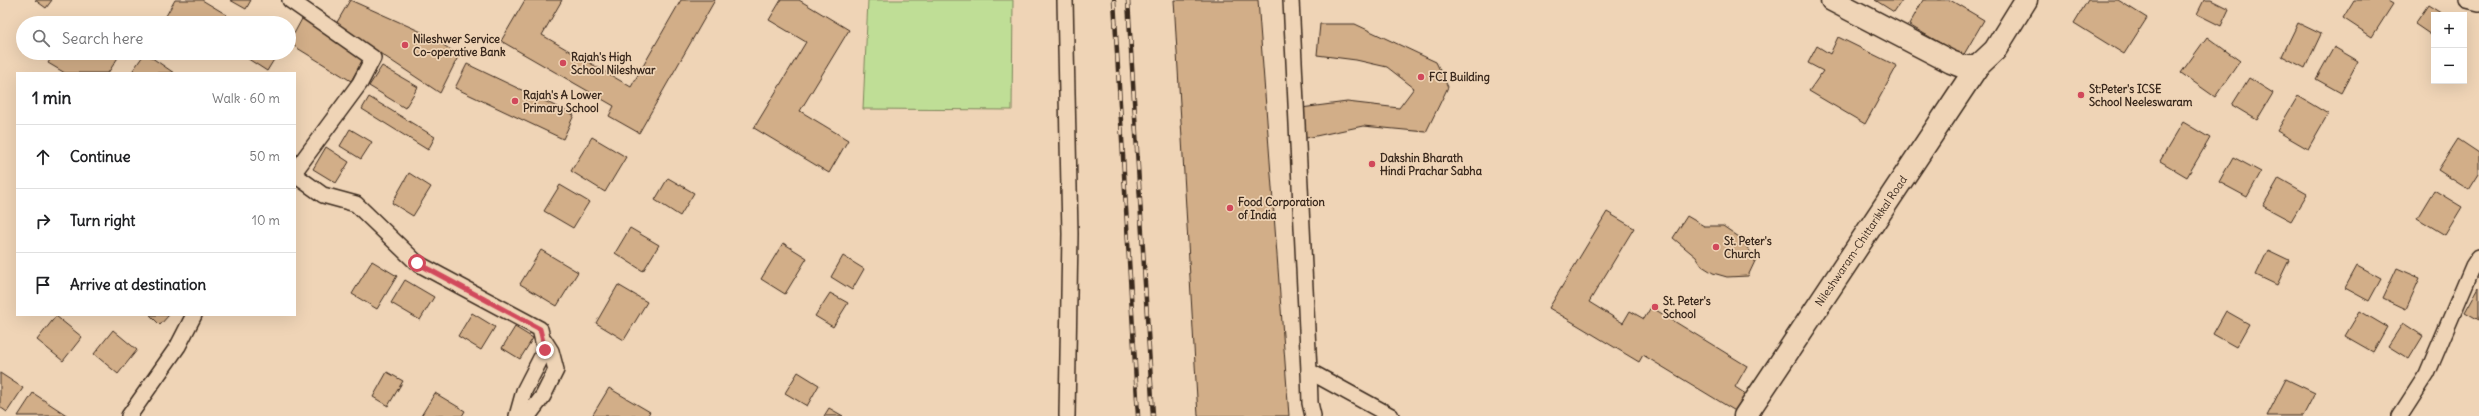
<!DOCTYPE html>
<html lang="en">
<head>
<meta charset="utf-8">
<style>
	body { margin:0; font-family:Delius,sans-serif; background:#f6f6f6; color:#202124 }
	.controls { position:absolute; right:12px; top:12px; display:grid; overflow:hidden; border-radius:0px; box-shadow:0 4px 16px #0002 }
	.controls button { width:36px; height:36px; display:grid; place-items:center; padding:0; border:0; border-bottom:1px solid #e0e0e0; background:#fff; color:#202124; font:20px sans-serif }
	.stop { position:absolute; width:12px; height:12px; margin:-9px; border:3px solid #d1495b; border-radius:50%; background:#fff }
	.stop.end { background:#d1495b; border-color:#fff; box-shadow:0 1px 4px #0008 }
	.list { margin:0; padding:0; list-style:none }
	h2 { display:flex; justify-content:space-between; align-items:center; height:52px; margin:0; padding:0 16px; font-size:17px }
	h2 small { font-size:13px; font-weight:400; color:#757577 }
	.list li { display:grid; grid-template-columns:26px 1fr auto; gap:12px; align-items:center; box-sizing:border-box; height:64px; padding:0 16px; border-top:1px solid #e0e0e0 }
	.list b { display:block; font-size:15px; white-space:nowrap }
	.list em { font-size:13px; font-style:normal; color:#757577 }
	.icon { flex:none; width:22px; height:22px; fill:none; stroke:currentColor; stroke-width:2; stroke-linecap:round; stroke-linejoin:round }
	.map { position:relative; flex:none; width:2479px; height:416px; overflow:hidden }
	.search { position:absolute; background:#fff; box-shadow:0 4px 16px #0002; left:16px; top:16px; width:280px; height:44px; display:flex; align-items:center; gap:10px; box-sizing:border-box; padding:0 14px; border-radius:22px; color:#757577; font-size:15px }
	.panel { position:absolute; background:#fff; box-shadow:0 4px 16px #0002; left:16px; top:72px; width:280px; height:244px; border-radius:0px }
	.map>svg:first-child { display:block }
	.green { fill:#bfde96; stroke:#7d845a }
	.building { fill:#d2ae88; stroke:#3b2a1e }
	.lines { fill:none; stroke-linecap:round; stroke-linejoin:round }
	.minor-casing { stroke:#3b2a1e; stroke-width:18 }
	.secondary-casing { stroke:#3b2a1e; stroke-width:25 }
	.minor { stroke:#efd4b6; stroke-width:15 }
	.secondary { stroke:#efd4b6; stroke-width:22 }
	.rail-casing { stroke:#3b2a1e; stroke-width:4.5 }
	.rail { stroke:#efd4b6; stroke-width:3; stroke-dasharray:9; stroke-linecap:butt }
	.route { stroke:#d1495b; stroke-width:5 }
	.poi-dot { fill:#d1495b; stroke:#efd4b6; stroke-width:1.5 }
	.labels { text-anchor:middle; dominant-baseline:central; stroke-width:3.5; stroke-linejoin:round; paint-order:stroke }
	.poi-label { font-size:11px; font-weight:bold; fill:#3b2a1e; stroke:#efd4b6; text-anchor:start }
	.street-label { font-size:11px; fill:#3b2a1e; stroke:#efd4b6 }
</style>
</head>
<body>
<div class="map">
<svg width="2479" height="416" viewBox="0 0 2479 416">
	<rect width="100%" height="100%" fill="#efd4b6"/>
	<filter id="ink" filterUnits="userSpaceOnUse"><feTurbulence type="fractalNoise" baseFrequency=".025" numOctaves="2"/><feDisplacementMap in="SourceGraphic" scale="8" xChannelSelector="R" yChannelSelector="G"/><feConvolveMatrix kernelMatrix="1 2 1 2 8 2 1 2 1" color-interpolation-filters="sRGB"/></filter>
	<g filter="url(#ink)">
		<!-- green -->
		<polygon class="green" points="868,0 1013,0 1012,110 863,109"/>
		<!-- building -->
		<g class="building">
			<polygon points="35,0 52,0 46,8"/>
			<polygon points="175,0 202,0 227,15 222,23 162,23"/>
			<polygon points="230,0 251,0 246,9"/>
			<polygon points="350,0 426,34 459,55 440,93 336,24"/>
			<polygon points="525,0 562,0 542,35 631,87 681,0 715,0 639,133 609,116 614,106 501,41"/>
			<polygon points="781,0 799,0 849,30 800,111 848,140 829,173 754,128 806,42 769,20"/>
			<polygon points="1174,0 1258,0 1289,416 1198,416"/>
			<polygon points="1875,0 1902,0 1894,12"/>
			<polygon points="1923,0 1950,0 1984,20 1963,56 1909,25"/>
			<polygon points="2088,0 2118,0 2147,18 2124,54 2074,23"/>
			<polygon points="2204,0 2211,0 2229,9 2221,26 2197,14"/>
			<polygon points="2354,0 2386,0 2393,4 2372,37 2343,18"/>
			<polygon points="2428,5 2444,15 2434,15 2434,37 2415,24"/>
			<polygon points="303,17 366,55 351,81 289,43"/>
			<polygon points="2298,23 2321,34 2305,68 2282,56"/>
			<polygon points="1320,24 1355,24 1436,62 1448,87 1426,132 1363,126 1297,140 1301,108 1347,102 1399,108 1414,88 1387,67 1356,60 1317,55"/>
			<polygon points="1838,37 1897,66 1865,124 1809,91 1823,71 1808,63 1817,46 1830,54"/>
			<polygon points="2207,37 2240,61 2215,97 2181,73"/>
			<polygon points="2334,47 2358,61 2341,93 2316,79"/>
			<polygon points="54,53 114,53 119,56 108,73 65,73 48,63"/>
			<polygon points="145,53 174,73 131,73"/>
			<polygon points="239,53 278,53 267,71"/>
			<polygon points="467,64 574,115 563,139 455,88"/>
			<polygon points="382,66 418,87 405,108 369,86"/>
			<polygon points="2249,78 2273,93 2257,120 2232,105"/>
			<polygon points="2298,96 2328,114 2308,149 2277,131"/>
			<polygon points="369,97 435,137 428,150 362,109"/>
			<polygon points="2183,122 2210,138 2187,177 2160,161"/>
			<polygon points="350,129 372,142 361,159 340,146"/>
			<polygon points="592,137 626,157 605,192 571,171"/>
			<polygon points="2458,139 2479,153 2479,174 2469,190 2438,170"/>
			<polygon points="326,147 349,162 336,183 313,169"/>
			<polygon points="2233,157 2261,172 2247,197 2219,182"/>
			<polygon points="409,173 431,187 413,216 392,203"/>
			<polygon points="668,178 694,193 680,216 655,200"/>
			<polygon points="2279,178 2307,194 2291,221 2263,206"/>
			<polygon points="560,185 589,202 573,228 544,211"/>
			<polygon points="2434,190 2462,207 2445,235 2417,218"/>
			<polygon points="1607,212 1634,228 1589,302 1623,323 1630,311 1644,319 1651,307 1747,366 1735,387 1752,398 1742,415 1643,355 1639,362 1549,308"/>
			<polygon points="1687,216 1704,226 1723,226 1739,237 1756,259 1748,276 1727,277 1713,273 1702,266 1696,257 1673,238"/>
			<polygon points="630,228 659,245 643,271 615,253"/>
			<polygon points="783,243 807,258 785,294 761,279"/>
			<polygon points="541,250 578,272 557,306 520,284"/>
			<polygon points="2268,250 2289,260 2277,285 2256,275"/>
			<polygon points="843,256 864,269 852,290 831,277"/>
			<polygon points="372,261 397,276 377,309 352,294"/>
			<polygon points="2357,266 2381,279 2369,301 2345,288"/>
			<polygon points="2397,268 2420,278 2406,309 2383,298"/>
			<polygon points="405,280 434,297 420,320 391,303"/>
			<polygon points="618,285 647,302 624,340 596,323"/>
			<polygon points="2479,287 2479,320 2465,312"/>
			<polygon points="830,293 848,303 833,327 815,316"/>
			<polygon points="2226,311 2249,324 2236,347 2213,334"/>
			<polygon points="2360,311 2387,327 2373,352 2345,336"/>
			<polygon points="472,313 495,327 481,350 458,336"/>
			<polygon points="150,315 169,315 160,325"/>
			<polygon points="56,316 82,337 63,361 37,340"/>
			<polygon points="2403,323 2423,336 2409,359 2388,346"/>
			<polygon points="515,327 533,338 520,359 502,348"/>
			<polygon points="113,330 137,350 118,374 94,354"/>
			<polygon points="387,372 403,381 388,406 373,397"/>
			<polygon points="798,372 819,385 807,406 785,393"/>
			<polygon points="0,373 23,388 7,412 0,407"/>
			<polygon points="2286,379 2315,393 2303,416 2267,416"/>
			<polygon points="609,388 650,412 647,416 592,416"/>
			<polygon points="33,393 68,416 18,416"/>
			<polygon points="435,393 465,411 462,416 421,416"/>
			<polygon points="829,408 843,416 824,416"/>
		</g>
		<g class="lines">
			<defs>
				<g id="minor">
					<polyline points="290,0 373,58 360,83 295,171"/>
					<polyline points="1065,0 1070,234 1067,416"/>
					<polyline points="1291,0 1309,371 1391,416"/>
					<polyline points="2467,0 2479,3"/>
					<polyline points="295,175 323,195 356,204 417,263 540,329 545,350 524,391 517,416"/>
					<polyline points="1309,371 1310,403 1313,416"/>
					<polyline points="129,416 178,346 194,315"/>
					<polyline points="528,416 543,396 556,370 551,351 544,340"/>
					<polyline points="2400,416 2427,374 2473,266 2479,257"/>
				</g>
				<g id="secondary">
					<polyline points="1832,0 1951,62 1964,67 1977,67"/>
					<polyline points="1745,416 1977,67 1995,50 2026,0"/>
				</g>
			</defs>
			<!-- minor casing -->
			<use href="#minor" class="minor-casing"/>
			<!-- secondary casing -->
			<use href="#secondary" class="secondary-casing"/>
			<!-- minor -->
			<use href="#minor" class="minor"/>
			<!-- secondary -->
			<use href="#secondary" class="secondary"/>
			<defs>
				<g id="rail">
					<polyline points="1114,0 1138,416"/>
					<polyline points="1128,0 1153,416"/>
				</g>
			</defs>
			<!-- rail casing -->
			<use href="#rail" class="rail-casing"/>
			<!-- rail -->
			<use href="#rail" class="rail"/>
		</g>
	</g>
	<g class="lines" filter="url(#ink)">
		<!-- route -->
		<polyline class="route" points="417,263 540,329 545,350"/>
	</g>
	<!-- markers -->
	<g class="poi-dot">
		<circle cx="405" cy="45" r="4"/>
		<circle cx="563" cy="63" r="4"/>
		<circle cx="1421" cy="77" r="4"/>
		<circle cx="2081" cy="95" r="4"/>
		<circle cx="515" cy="101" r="4"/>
		<circle cx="1372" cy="164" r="4"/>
		<circle cx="1230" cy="208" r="4"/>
		<circle cx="1716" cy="247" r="4"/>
		<circle cx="1655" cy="307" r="4"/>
	</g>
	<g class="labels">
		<!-- poi labels -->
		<g class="poi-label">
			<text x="413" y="39">Nileshwer Service<tspan x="413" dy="13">Co-operative Bank</tspan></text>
			<text x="571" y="57">Rajah's High<tspan x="571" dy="13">School Nileshwar</tspan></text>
			<text x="1429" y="77">FCI Building</text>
			<text x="2089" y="89">St:Peter's ICSE<tspan x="2089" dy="13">School Neeleswaram</tspan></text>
			<text x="523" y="95">Rajah's A Lower<tspan x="523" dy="13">Primary School</tspan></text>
			<text x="1380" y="158">Dakshin Bharath<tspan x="1380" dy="13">Hindi Prachar Sabha</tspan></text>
			<text x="1238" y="202">Food Corporation<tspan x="1238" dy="13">of India</tspan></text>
			<text x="1724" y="241">St. Peter's<tspan x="1724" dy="13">Church</tspan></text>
			<text x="1663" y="301">St. Peter's<tspan x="1663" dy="13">School</tspan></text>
		</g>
		<!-- street labels -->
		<g class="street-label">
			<text transform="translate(1861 241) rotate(-56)">Nileshwaram-Chittarikkal Road</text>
		</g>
	</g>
</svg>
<div class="controls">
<button>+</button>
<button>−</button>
</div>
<div class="stop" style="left:417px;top:263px"></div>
<div class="stop end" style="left:545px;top:350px"></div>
<div class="search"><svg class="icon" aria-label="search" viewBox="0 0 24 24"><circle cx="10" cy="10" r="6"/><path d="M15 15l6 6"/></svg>Search here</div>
<section class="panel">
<h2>1 min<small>Walk · 60 m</small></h2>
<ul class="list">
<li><svg class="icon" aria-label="ahead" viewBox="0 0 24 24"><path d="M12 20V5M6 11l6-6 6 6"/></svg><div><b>Continue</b></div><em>50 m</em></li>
<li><svg class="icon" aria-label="right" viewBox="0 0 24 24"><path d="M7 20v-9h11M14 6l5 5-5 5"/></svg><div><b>Turn right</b></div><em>10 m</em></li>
<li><svg class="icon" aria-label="arrive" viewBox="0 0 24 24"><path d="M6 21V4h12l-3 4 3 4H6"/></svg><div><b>Arrive at destination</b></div></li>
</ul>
</section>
</div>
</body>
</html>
